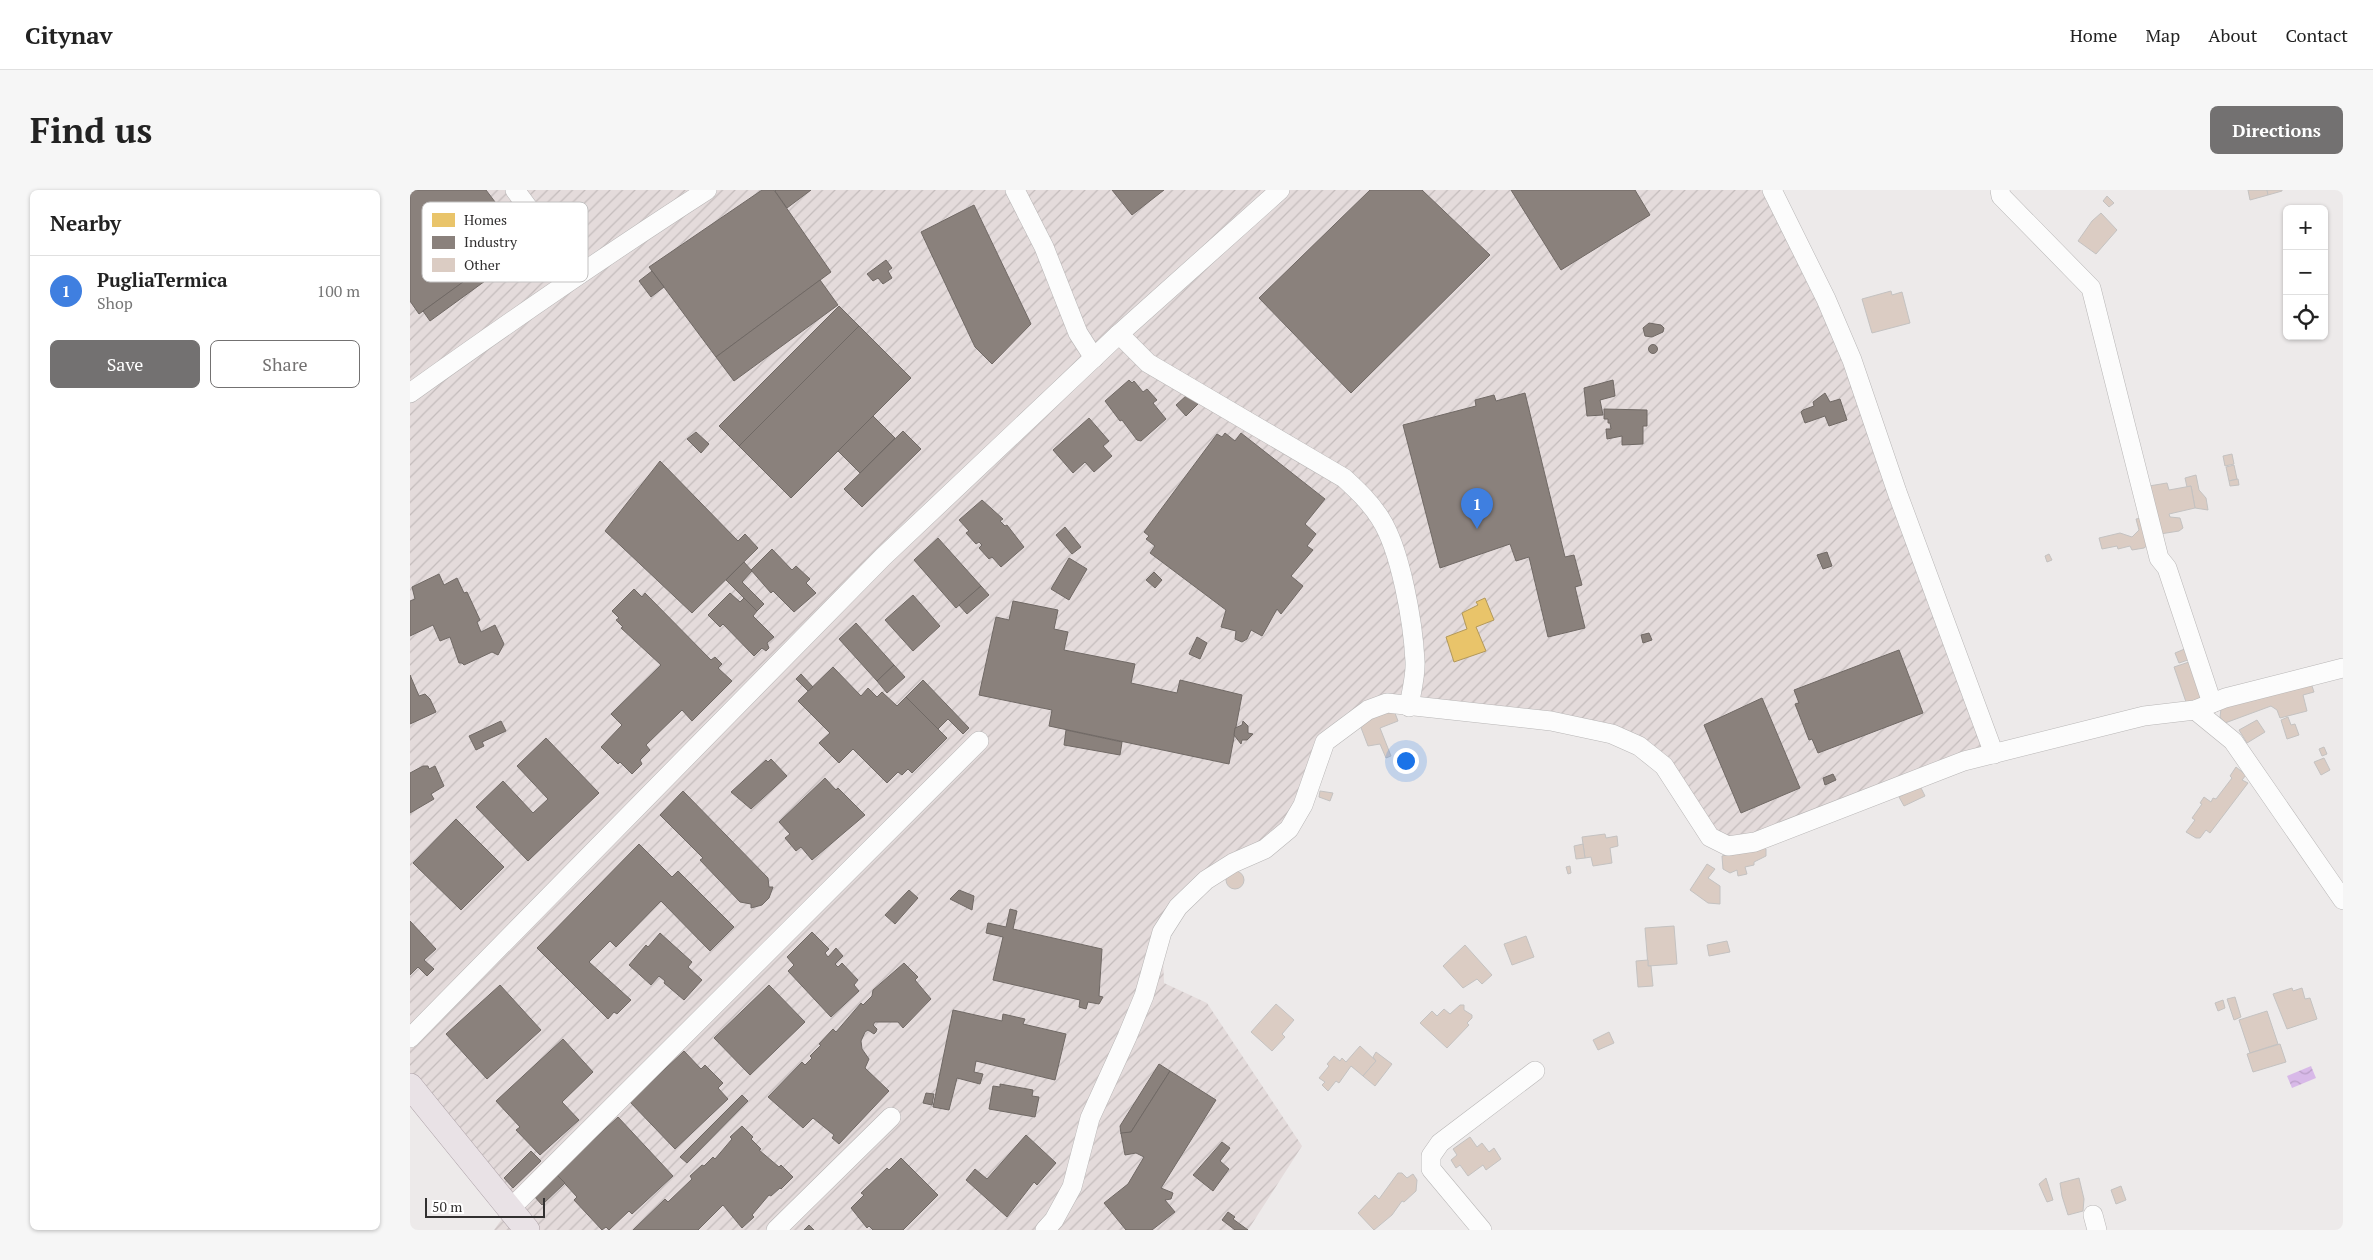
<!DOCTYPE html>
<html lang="en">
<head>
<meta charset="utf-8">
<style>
	body { margin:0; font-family:"PT Serif",serif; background:#f6f6f6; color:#222 }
	.controls { position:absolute; right:15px; top:15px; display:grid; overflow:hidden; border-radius:8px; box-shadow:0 1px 4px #0004 }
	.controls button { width:45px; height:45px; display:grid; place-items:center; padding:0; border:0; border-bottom:1px solid #e0e0e0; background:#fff; color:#222; font:25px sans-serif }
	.scale { position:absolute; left:15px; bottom:12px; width:120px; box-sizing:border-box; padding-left:5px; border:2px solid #323030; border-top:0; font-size:14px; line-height:18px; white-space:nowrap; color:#323030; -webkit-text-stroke:4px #fff; paint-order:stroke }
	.you { position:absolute; left:995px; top:570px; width:18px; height:18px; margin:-12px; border:4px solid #fff; border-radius:50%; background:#1a73e8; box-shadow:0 0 0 8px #1a73e833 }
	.badge { display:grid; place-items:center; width:32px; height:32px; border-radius:50%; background:#737171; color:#fff; font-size:16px; font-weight:700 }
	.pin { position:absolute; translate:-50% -41px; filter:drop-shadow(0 1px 2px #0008) }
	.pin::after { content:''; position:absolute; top:26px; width:18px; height:15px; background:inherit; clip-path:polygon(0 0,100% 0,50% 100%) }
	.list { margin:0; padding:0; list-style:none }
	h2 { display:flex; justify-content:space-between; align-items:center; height:65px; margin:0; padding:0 20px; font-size:21px }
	h2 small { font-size:16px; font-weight:400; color:#767676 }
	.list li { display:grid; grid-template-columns:32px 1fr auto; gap:15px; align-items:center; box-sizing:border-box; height:70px; padding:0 20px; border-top:1px solid #e0e0e0 }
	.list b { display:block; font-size:19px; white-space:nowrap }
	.list p { margin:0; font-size:16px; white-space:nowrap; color:#767676 }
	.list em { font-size:16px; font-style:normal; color:#767676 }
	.actions { display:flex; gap:10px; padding:15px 20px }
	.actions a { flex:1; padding:11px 0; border:1px solid #737171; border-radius:8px; text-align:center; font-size:18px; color:#737171 }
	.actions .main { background:#737171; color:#fff }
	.icon { flex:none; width:28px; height:28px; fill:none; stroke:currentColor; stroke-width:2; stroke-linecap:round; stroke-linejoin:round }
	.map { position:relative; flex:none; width:1933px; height:1040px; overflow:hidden; border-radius:8px }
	header { display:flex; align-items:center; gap:30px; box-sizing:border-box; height:70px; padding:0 25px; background:#fff; border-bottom:1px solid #e0e0e0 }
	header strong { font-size:24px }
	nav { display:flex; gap:28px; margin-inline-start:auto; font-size:18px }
	.intro { display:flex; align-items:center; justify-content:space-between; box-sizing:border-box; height:120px; padding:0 30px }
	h1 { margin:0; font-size:35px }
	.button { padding:12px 22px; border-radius:8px; background:#737171; color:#fff; font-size:18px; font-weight:700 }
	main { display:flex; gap:30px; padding:0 30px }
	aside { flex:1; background:#fff; border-radius:8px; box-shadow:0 1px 4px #0004 }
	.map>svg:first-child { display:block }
	.industrial { fill:url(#industrial-furrows) }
	.water { fill:url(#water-waves) }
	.homes { fill:#e9c46a; stroke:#b29859 }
	.industry { fill:#8a817c; stroke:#706965 }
	.building { fill:#dbccc3; stroke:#c4c2c1 }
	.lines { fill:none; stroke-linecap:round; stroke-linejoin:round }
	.minor-casing { stroke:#b8b6b6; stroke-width:20 }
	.major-casing { stroke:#ada1a7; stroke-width:26 }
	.minor { stroke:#fcfcfc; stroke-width:19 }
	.major { stroke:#e9e2e6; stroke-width:25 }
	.key { fill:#fff; stroke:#c2c1c1; stroke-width:1 }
	.key-label { font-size:14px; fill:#323030 }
</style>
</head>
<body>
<header>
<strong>Citynav</strong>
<nav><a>Home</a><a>Map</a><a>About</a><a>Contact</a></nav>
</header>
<div class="intro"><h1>Find us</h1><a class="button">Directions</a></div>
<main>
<aside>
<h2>Nearby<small></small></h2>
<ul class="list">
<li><span class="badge" style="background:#3f7fe0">1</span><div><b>PugliaTermica</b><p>Shop</p></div><em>100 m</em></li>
</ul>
<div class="actions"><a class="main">Save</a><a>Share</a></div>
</aside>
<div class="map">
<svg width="1933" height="1040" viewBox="0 0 1933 1040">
	<defs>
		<pattern id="industrial-furrows" width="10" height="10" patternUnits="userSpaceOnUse" patternTransform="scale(1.25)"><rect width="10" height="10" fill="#e4dbdb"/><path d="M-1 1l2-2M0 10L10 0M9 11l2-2" fill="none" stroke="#c4bcbc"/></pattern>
		<pattern id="water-waves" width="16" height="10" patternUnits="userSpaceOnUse" patternTransform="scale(1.25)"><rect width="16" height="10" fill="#d8b9e8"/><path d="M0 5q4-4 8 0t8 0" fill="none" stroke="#ba9fc7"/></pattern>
	</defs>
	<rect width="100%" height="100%" fill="#edeaea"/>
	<!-- industrial -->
	<polygon class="industrial" points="0,0 1362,0 1384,44 1584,564 1318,656 1254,576 1202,544 977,513 915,552 879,639 823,673 752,742 754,793 797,813 892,956 838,1040 84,1040 98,1020 0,889"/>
	<!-- water -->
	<polygon class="water" points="1901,876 1906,888 1882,898 1877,886"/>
	<!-- homes -->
	<polygon class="homes" points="1075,408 1084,430 1066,437 1076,461 1044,472 1036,447 1057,439 1052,423 1068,415 1066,412"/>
	<!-- industry -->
	<g class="industry">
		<polygon points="0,0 76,0 113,49 9,124 0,111"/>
		<polygon points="352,0 364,0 421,82 306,167 239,77"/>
		<polygon points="366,0 401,0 377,18 365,1"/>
		<polygon points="702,0 754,0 722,25"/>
		<polygon points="960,0 1012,0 1080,65 941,203 849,108"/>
		<polygon points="1101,0 1225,0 1240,25 1151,80"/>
		<polygon points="564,15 621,134 582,174 565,157 511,42"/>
		<polygon points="108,52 115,62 20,131 13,121"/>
		<polygon points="476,70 482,78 478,81 482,88 473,94 468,88 463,91 457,84"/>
		<polygon points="242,81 254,97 241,107 229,91"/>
		<polygon points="410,90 428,115 324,191 306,167"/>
		<polygon points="429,116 449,136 329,256 309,236"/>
		<polygon points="1239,133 1251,135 1254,138 1253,142 1242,147 1235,146 1233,138"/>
		<polygon points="449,136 501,188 381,308 329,256"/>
		<circle cx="1243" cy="159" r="4.5"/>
		<polygon points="719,190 722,193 724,191 733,202 737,199 747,210 743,213 756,229 731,251 727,250 712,230 710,231 695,211"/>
		<polygon points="1203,190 1205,206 1190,210 1193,225 1177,226 1174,198"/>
		<polygon points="1115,203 1155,367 1164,365 1172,395 1165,397 1175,438 1138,447 1119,367 1106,371 1100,354 1030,378 993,235 1066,216 1065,210 1084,205 1086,211"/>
		<polygon points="1415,203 1420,212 1430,209 1437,230 1419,236 1415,226 1395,233 1391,222 1393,220 1404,216 1403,212"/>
		<polygon points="777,205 789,213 776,226 766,215"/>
		<polygon points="1194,219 1237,220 1237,236 1233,236 1233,254 1212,255 1212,246 1197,249 1196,239 1201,239 1200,233 1198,233 1198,229 1194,229"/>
		<polygon points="463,226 485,248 450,283 428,261"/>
		<polygon points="679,228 699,251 693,256 702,266 684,282 675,272 663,283 643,260"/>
		<polygon points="493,241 511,259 452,317 434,299"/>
		<polygon points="286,242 299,254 291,263 277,249"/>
		<polygon points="815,243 825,251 831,243 915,309 895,334 906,344 897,356 903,360 881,386 893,396 871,424 867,419 852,446 841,440 837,449 832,452 825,449 826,441 811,437 816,420 740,363 745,356 736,349 739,346 734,342 807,244 812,247"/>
		<polygon points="250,271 328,351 335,344 348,358 282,423 195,341"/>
		<polygon points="572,310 593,329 590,331 595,336 597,335 614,357 591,377 582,367 579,369 569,358 572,355 569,352 566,354 556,343 559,341 549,330"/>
		<polygon points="655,337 671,357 662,364 646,345"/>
		<polygon points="528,348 571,396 546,418 504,370"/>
		<polygon points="362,359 382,380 386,376 400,389 396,393 406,403 384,422 363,401 361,403 341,380"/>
		<polygon points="1417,362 1422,376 1413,379 1407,365"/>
		<polygon points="659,368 677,379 659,410 641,399"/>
		<polygon points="334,372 342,381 332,392 354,414 347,421 316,390"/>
		<polygon points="744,382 752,390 745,398 736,390"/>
		<polygon points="29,384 34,395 47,388 54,403 57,402 70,430 67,432 71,442 85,435 94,454 88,465 82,462 54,475 52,473 49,473 40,447 30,451 23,435 0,446 0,411 5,409 2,397"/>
		<polygon points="571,396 579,405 557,424 549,415"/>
		<polygon points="224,399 232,407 235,403 301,470 305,467 312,474 308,478 322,491 282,531 272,520 236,555 240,560 230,570 232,574 222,584 210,572 208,574 191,557 212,535 201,524 251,475 211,438 213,437 206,430 209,428 202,421"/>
		<polygon points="320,403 330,412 334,408 347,421 343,426 364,447 357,453 359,458 356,461 352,458 344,466 313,434 310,437 298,425"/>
		<polygon points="503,405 530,436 503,461 475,430"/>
		<polygon points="603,411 648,420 644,439 658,442 654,460 725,474 721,493 767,503 770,490 832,505 819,574 639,536 642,520 569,505 586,427 599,430"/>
		<polygon points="446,433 484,475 467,491 429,449"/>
		<polygon points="1239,443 1242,450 1233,453 1231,445"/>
		<polygon points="787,447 797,453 790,469 779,464"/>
		<polygon points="1489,460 1513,523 1408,563 1402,549 1399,550 1385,514 1389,513 1384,500"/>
		<polygon points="484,475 495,487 477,503 467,491"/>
		<polygon points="423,477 451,506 458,498 467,507 472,502 487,516 496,507 537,548 502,583 498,579 492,585 488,582 477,593 443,559 429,573 409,553 420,543 388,511"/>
		<polygon points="391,484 403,497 398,501 386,489"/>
		<polygon points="0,485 9,506 15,504 20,509 26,522 0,534"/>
		<polygon points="513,490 559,538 553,544 538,529 528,539 496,507"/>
		<polygon points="1352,508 1390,598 1331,623 1294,535"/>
		<polygon points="91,531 96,541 72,552 74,556 66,560 59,546"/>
		<polygon points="833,531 838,536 838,543 843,544 837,550 832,550 831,554 824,545 825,538 832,535"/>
		<polygon points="656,540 712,552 710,565 654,555"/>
		<polygon points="136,548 189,603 118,671 66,617 93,591 123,623 138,609 107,576"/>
		<polygon points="361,569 377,586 341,619 321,602 356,570 358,572"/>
		<polygon points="13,576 18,576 19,579 25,576 34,596 21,604 24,609 0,623 0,583"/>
		<polygon points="1423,584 1426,590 1415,595 1413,588"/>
		<polygon points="415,588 426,600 428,598 455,625 402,670 391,657 386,661 375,648 380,644 369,632"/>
		<polygon points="273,601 358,688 359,697 363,697 359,708 352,715 341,718 341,714 330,712 290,670 293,668 250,625"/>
		<polygon points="46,629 94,677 51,720 3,673"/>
		<polygon points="229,654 262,687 268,681 324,737 300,761 251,711 206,757 200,751 179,772 221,810 207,824 204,822 198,829 127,758"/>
		<polygon points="499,700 508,708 485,734 475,725"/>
		<polygon points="549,700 564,706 562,720 540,709"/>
		<polygon points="600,719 607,721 603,739 692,759 689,806 693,807 689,814 678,812 676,819 669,817 670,810 583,790 593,747 576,743 578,733 596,737"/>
		<polygon points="0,731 26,759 14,770 24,779 17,786 8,777 0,785"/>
		<polygon points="402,742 419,759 415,763 418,767 426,758 433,766 425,774 428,777 432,773 448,790 444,795 449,801 421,827 378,781 384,775 377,767"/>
		<polygon points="250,743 282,772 278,777 292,790 274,810 254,793 255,791 249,786 241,795 219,775 236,755 238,757"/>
		<polygon points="494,773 508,787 505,790 521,809 493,838 488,832 465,832 463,835 467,839 466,842 464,844 458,840 455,842 451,851 452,859 459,869 455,878 479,901 429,954 422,948 424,945 403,928 393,938 358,907 392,872 395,875 402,868 400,866 411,855 409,854 423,839 426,842 451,813 453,815 462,806 463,800"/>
		<polygon points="90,795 131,840 77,889 36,844"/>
		<polygon points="359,795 395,832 340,885 304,848"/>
		<polygon points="543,820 592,831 593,824 615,829 613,834 656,844 645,890 566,871 564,882 573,884 570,894 547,888 539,920 523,917"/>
		<polygon points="153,849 183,882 152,912 169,930 130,965 106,940 110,937 86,911"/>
		<polygon points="274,861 291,879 295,875 313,893 308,898 318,909 265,959 220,912"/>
		<polygon points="749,874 760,881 721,942 711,944 710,936"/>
		<polygon points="760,881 806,910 751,998 763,1003 761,1009 755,1010 765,1022 742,1040 716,1040 694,1013 718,994 734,967 726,963 715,965 711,943 721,942"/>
		<polygon points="590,894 623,900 622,906 629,907 625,927 579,919 583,896 590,897"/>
		<polygon points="516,903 524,904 522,915 513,913"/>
		<polygon points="332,905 338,911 277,973 270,967"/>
		<polygon points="208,927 263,986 222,1024 219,1021 199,1040 196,1037 192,1040 164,1010 167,1007 146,984"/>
		<polygon points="332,936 343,947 341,949 351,959 349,960 369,977 371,975 383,987 371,999 370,998 361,1006 359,1005 342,1025 344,1027 332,1038 313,1015 288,1040 223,1040 255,1009 258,1012 282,989 280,986 292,975 294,976 303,967 305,969 322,949 320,947"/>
		<polygon points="616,945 646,973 627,995 624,992 597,1027 556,990 565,979 577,989"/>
		<polygon points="812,952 820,958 810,971 819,979 803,1001 783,985"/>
		<polygon points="121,961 131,971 103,998 94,988"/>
		<polygon points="491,968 528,1005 493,1040 463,1040 459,1036 457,1038 441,1018 454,1005 451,1003 477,978 479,980"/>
		<polygon points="146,984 155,993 132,1015 124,1006"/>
		<polygon points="818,1022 825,1027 823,1029 838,1040 825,1040 812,1030"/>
		<polygon points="399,1035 404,1040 394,1040"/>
	</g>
	<!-- building -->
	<g class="building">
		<polygon points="1838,0 1857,0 1858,5 1840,10"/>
		<polygon points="1857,0 1872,0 1872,1 1858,5"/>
		<polygon points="1697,6 1704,13 1699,17 1693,11"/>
		<polygon points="1691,23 1707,40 1686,64 1668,51 1682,31"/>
		<polygon points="1481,101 1482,105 1492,102 1500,133 1462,143 1452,109"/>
		<polygon points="1822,264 1824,274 1815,276 1813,266"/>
		<polygon points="1824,275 1827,289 1819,291 1816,277"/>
		<polygon points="1786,285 1789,300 1796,308 1798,320 1785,318 1781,296 1777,297 1775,288"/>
		<polygon points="1828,289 1829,295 1820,296 1819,291"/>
		<polygon points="1757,293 1759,300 1781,296 1785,318 1759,324 1760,327 1770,328 1773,338 1769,341 1750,344 1739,296"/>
		<polygon points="1733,328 1738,355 1734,358 1722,360 1720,356 1708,359 1707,356 1692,359 1689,348 1710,343 1722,347 1729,340 1726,329"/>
		<polygon points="1639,364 1642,370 1637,372 1635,366"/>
		<polygon points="1777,458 1781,469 1769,473 1765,463"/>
		<polygon points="1782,471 1791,508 1779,513 1776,512 1764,477"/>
		<polygon points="1901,493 1904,502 1893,505 1897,521 1870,528 1867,520 1861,516 1815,533 1810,527 1811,519 1862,501"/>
		<polygon points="983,518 988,531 970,538 981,566 976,568 970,554 958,556 950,535"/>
		<polygon points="1878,527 1881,535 1885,534 1889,545 1877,549 1871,530"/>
		<polygon points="1847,530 1855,542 1837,553 1829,540"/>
		<polygon points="1914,557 1917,564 1912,566 1909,559"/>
		<polygon points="1914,568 1920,580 1911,585 1904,572"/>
		<polygon points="1826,577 1836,585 1832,590 1838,593 1800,643 1796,640 1790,648 1786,648 1776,642 1785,630 1782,628 1792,614 1790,613 1794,607 1801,612 1803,608 1806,609 1822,588 1820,586"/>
		<polygon points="1510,596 1515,606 1494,616 1489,607"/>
		<polygon points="910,601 923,603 920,611 909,607"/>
		<polygon points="1195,644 1196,648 1207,646 1208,656 1200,658 1202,673 1183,676 1181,667 1175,668 1172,647"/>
		<polygon points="1173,654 1175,668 1166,669 1164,656"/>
		<polygon points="1350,657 1356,659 1356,666 1344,672 1344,675 1335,677 1337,684 1328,686 1327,680 1320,683 1313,679 1312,666"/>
		<polygon points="1297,674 1305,679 1298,688 1310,696 1310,714 1298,713 1280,700"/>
		<polygon points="1160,676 1161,683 1158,684 1156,677"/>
		<circle cx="825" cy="690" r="9"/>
		<polygon points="1264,736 1267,774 1238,776 1235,738"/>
		<polygon points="1116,746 1124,767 1102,775 1094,754"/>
		<polygon points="1317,751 1320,762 1299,766 1297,755"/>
		<polygon points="1055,755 1082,785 1072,794 1067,789 1053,798 1033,776"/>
		<polygon points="1238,770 1238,776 1241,776 1243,796 1228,797 1226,771"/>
		<polygon points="1882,798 1883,801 1892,798 1895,809 1900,808 1907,829 1877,839 1863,804"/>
		<polygon points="1825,807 1831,827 1824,830 1817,809"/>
		<polygon points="1813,810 1815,818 1808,821 1805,813"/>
		<polygon points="866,814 884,830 872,844 875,847 862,861 841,842"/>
		<polygon points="1050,815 1054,815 1054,820 1062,825 1062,828 1057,833 1059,835 1037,858 1010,833 1022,821 1027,826 1034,819 1040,824"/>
		<polygon points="1857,821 1868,854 1840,863 1829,830"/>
		<polygon points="1199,842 1204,853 1188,860 1183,850"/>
		<polygon points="1870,854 1876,872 1843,882 1837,864"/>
		<polygon points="950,856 966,871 953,886 941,876 929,893 926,891 918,901 912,895 915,892 909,888 919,876 917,874 924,866 930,871 932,868 936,872"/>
		<polygon points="966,862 982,874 965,896 953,886 966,871 963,867"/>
		<polygon points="1060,947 1067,957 1072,953 1079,962 1084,958 1091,969 1076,980 1073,975 1058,986 1050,975 1046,978 1041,970 1047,965 1043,959"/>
		<polygon points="988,983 992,983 997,988 1003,984 1007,990 1006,1001 994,1012 992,1011 982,1025 964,1040 948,1023 965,1005 969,1009"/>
		<polygon points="1636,988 1643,1010 1637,1012 1629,994"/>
		<polygon points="1669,988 1674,1009 1673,1021 1658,1025 1652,1006 1650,993"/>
		<polygon points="1711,996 1716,1010 1706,1014 1701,1000"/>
	</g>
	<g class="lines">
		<defs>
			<g id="minor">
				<polyline points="105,0 168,85"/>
				<polyline points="605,0 634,57 668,143 684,168"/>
				<polyline points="1362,0 1416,109 1442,170 1487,302 1584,564"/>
				<polyline points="1590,0 1591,6 1681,98 1749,368 1757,378 1802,513"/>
				<path d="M709,144L738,173L934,288C947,300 960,312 970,328C991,360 1003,433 1005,471C1006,486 1001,502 999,517"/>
				<path d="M0,203C98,133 196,65 297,0"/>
				<polyline points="1785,520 1823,551 1933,710"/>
				<polyline points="0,848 473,367 709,144 870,0"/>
				<polyline points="99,1020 569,551"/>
				<polyline points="1683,1025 1687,1040"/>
				<polyline points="366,1040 481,927"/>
				<polyline points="635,1040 644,1030 662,997 680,928 717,847 734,806 752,742 768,717 796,690 823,673 855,659 879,639 893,615 915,552 958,520 977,513 1141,531 1202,544 1229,556 1254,576 1300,647 1318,656 1345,652 1554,571 1734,526 1785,520 1815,508 1933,478"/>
				<polyline points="1072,1040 1021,979 1021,966 1030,953 1125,881"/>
			</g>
			<polyline id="major" points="0,896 117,1040"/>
		</defs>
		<!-- minor casing -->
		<use href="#minor" class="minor-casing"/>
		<!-- major casing -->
		<use href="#major" class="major-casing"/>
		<!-- minor -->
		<use href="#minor" class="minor"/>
		<!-- major -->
		<use href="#major" class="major"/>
	</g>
	<!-- legend -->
	<rect x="12" y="12" width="166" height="80" rx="8" class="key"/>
	<rect x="22" y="23" width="23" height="14" fill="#e9c46a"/>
	<rect x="22" y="46" width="23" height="13" fill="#8a817c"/>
	<rect x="22" y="68" width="23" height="14" fill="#dbccc3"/>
	<g class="key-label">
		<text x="54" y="35">Homes</text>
		<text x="54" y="57">Industry</text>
		<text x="54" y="80">Other</text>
	</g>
</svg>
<div class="controls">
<button>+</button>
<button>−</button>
<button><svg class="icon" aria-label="locate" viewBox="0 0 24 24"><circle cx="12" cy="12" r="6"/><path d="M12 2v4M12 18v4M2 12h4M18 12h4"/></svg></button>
</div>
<div class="scale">50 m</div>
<div class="you"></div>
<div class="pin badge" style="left:1067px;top:339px;background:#3f7fe0">1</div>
</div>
</main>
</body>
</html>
